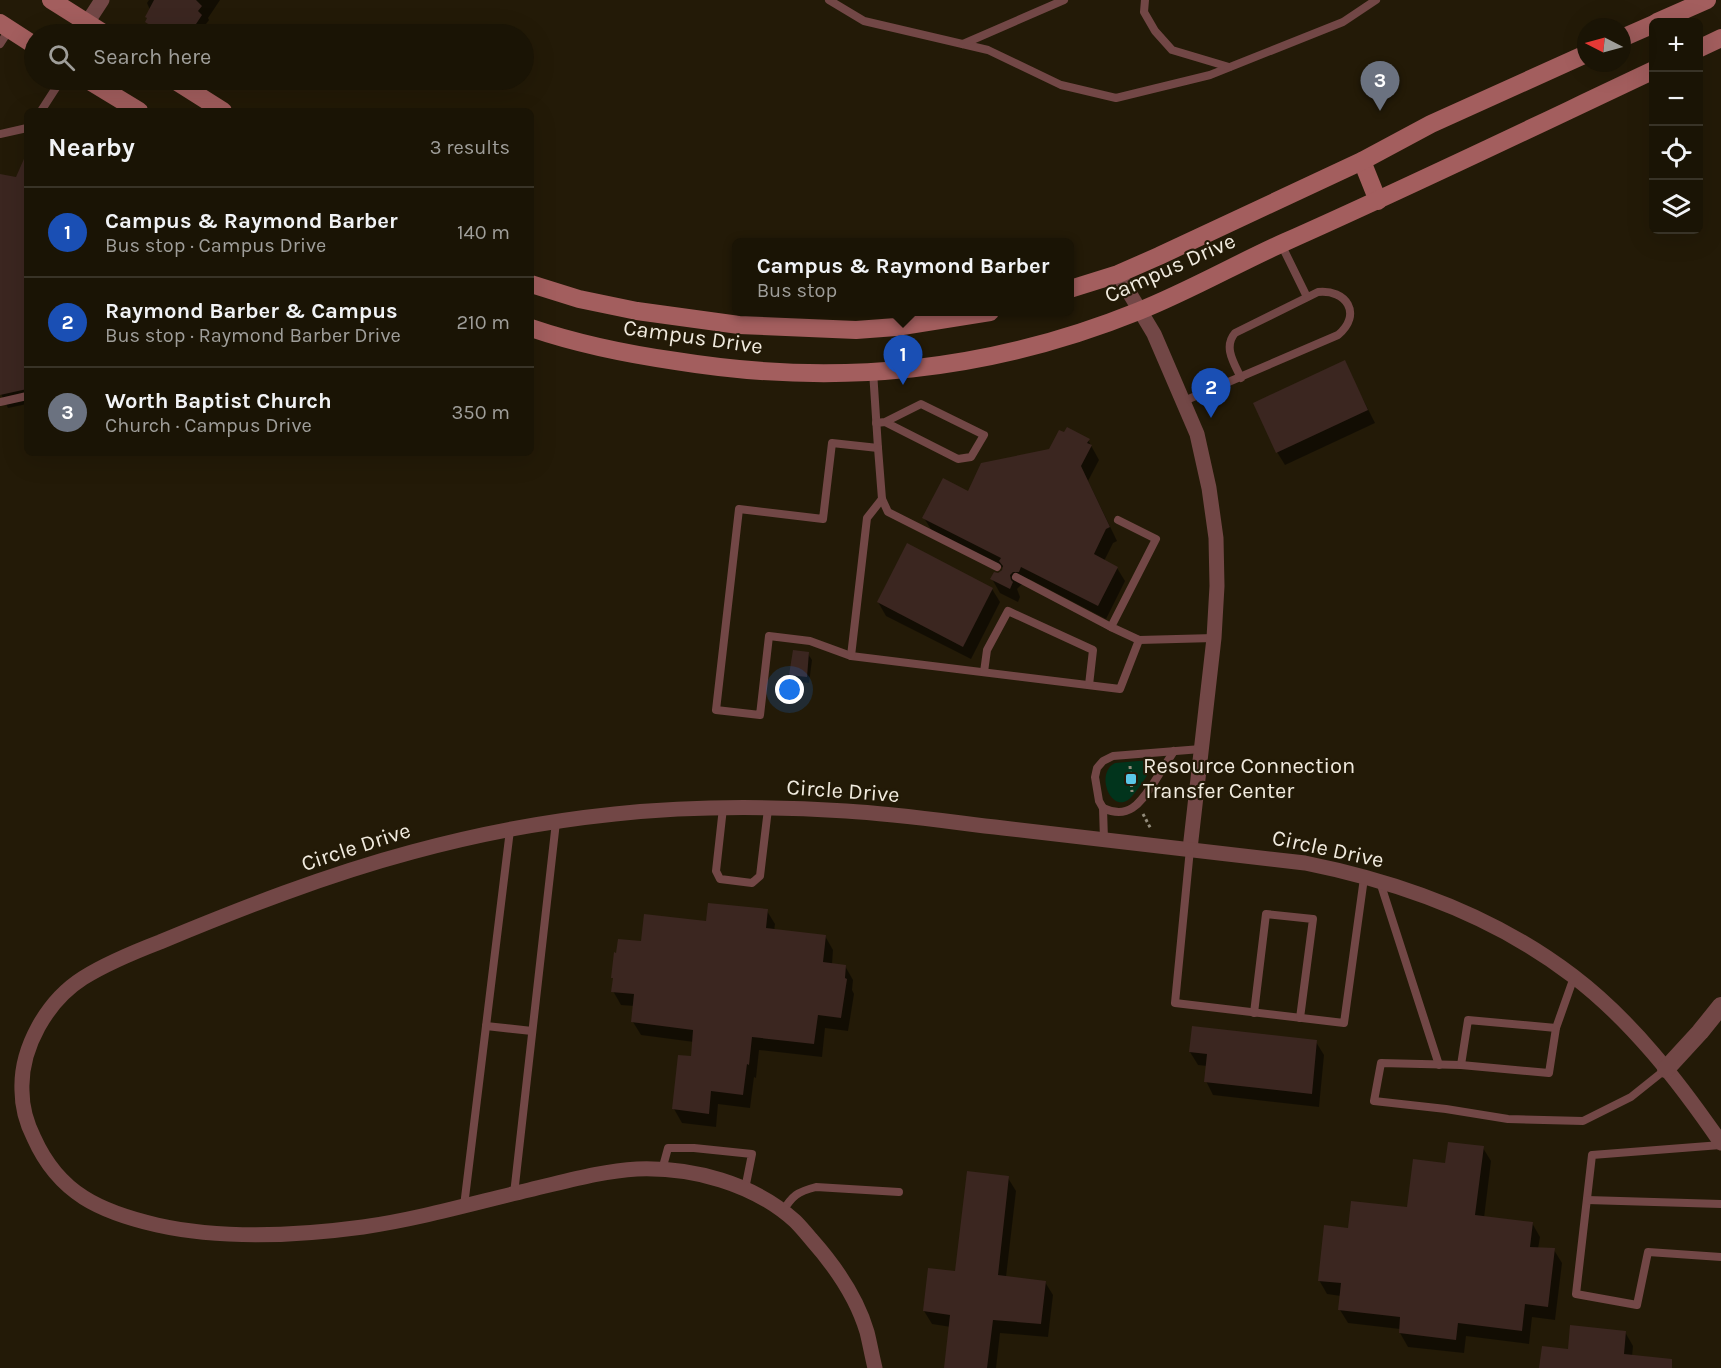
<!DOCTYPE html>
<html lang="en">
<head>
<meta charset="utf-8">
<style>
	body { margin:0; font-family:Karla,sans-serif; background:#272113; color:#f1f3f6 }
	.controls { position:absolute; right:18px; top:18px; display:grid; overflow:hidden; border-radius:9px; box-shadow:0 6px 24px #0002 }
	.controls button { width:54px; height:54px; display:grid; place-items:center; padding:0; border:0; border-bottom:2px solid #383327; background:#1a1405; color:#f1f3f6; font:30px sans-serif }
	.compass { position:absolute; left:1577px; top:18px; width:54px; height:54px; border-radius:50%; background:#1a1405; box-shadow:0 6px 24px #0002; rotate:276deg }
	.you { position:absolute; left:790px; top:690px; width:21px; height:21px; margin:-15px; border:4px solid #fff; border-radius:50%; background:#1a73e8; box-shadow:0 0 0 9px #1a73e833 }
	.badge { display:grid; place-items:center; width:39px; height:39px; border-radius:50%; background:#5bc7e7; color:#fff; font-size:20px; font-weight:700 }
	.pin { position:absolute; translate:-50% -50px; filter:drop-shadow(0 2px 3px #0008) }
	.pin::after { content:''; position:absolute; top:32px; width:21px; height:18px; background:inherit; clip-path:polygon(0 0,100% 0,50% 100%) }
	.popup { position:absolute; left:732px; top:238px; width:342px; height:78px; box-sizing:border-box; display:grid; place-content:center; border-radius:9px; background:#1a1405; filter:drop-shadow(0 2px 4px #0005); font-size:20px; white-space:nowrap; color:#9f9e9a }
	.popup b { font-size:22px; color:#f1f3f6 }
	.popup::after { content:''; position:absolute; left:50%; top:100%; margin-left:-12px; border:12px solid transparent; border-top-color:#1a1405 }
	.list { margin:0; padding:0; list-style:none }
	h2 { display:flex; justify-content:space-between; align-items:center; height:78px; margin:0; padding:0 24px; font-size:26px }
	h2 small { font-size:20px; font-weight:400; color:#9f9e9a }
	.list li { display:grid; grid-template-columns:39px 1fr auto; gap:18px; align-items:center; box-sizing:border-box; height:90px; padding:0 24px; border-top:2px solid #383327 }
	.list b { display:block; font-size:22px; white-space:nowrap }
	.list p { margin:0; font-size:20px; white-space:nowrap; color:#9f9e9a }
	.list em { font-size:20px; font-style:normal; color:#9f9e9a }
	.icon { flex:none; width:33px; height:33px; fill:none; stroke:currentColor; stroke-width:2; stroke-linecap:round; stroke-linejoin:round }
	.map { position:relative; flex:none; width:1721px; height:1368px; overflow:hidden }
	.search { position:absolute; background:#1a1405; box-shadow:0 6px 24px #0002; left:24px; top:24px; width:510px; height:66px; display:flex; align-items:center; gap:15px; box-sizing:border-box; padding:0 21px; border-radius:33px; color:#9f9e9a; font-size:22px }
	.panel { position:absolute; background:#1a1405; box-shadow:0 6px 24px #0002; left:24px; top:108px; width:510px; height:348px; border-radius:9px }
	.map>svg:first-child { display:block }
	.green { fill:#01341c }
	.shadow { fill:#0007 }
	.building { fill:#3b2620 }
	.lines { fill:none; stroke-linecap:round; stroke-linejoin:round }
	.path { stroke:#938c7c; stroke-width:3; stroke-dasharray:3 3; stroke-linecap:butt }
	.service { stroke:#724746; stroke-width:8 }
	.minor { stroke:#724746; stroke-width:15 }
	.tertiary { stroke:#724746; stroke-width:18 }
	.secondary { stroke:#a35e5e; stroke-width:18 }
	.poi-dot { fill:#5bc7e7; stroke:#231a07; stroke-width:2 }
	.labels { text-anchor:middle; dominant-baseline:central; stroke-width:4.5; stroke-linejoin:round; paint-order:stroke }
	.street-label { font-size:22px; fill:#f1ebdf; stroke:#231a07 }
	.poi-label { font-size:22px; fill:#f1ebdf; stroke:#231a07; text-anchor:start }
</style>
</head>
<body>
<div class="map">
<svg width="1721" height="1368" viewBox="0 0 1721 1368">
	<rect width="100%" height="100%" fill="#231a07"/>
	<!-- green -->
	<path class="green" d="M1150,760L1154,762V765C1148,774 1135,795 1128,800C1110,812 1095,773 1115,763Z"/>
	<!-- shadow -->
	<g class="shadow">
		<polygon points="149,0 220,0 208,18 209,20 206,24 209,29 205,34 154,34 147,22 150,10 147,3"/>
		<polygon points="27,159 27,404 8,408 0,392 0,176 17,179"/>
		<polygon points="1344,362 1375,423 1285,465 1277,452"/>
		<polygon points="1088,440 1099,460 1088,481 1117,541 1113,543 1104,561 1117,568 1125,581 1106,619 1029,579 1026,585 1021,585 1017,589 1020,597 1018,602 1000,593 992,579 1004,568 932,531 924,518 1050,451"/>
		<polygon points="992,589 1000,602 971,659 886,616 878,602"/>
		<polygon points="808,654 812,660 809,683 794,681 791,675"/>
		<polygon points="767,911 775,924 774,931 825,936 833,950 832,964 845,966 853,980 852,990 854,994 848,1031 825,1028 822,1057 759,1050 756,1078 754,1077 750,1108 718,1104 716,1127 682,1123 674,1109 692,1058 694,1042 641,1035 633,1022 634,1006 621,1005 613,991 708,923"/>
		<polygon points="1316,1042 1324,1055 1319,1107 1213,1095 1206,1081 1207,1066 1198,1065 1190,1052"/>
		<polygon points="1483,1148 1491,1161 1484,1218 1532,1223 1540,1237 1538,1249 1554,1250 1562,1263 1555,1320 1532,1317 1529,1344 1466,1336 1464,1353 1408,1347 1400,1333 1400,1329 1348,1323 1340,1310 1341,1296 1327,1294 1319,1280 1349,1229 1409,1209 1447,1164"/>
		<polygon points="1008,1178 1016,1191 1006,1277 1045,1282 1053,1295 1048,1337 1000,1333 996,1368 946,1368 951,1327 932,1324 924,1311 956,1273"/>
		<polygon points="1625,1332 1633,1346 1632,1357 1656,1368 1541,1368 1570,1350"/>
	</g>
	<!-- building -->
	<g class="building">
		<polygon points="154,0 196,0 202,6 198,11 202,15 190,33 185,29 181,34 164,34 145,22 147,18 145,17"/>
		<polygon points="27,152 27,389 0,395 0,174 16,177"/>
		<polygon points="1345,360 1368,410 1276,453 1253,403"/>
		<polygon points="1067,427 1090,439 1087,443 1092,445 1081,466 1110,527 1106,529 1094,554 1118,567 1098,606 1021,567 1019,572 1013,572 1010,575 1011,580 1013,582 1010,589 990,579 994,572 998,573 1002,570 1003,566 999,561 1001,558 922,518 943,478 968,491 981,463 1049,449 1059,430 1064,432"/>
		<polygon points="907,543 993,588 963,647 877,602"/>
		<polygon points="793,650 809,652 807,677 789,675"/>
		<polygon points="708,903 768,909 766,928 826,935 823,962 846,965 845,978 847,979 841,1018 818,1015 814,1044 752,1037 749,1065 747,1064 743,1095 711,1091 709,1114 672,1109 678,1055 691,1056 693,1030 631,1022 634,994 611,992 613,978 611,978 614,952 616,953 618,939 641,941 644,914 706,921"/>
		<polygon points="1192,1026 1317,1040 1312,1094 1204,1082 1207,1054 1189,1052"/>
		<polygon points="1448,1142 1484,1146 1475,1215 1533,1222 1530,1247 1555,1248 1548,1307 1525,1304 1522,1331 1458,1323 1456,1340 1399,1333 1400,1317 1338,1310 1341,1283 1318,1281 1324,1225 1348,1228 1351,1201 1407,1207 1413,1159 1445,1163"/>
		<polygon points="967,1171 1009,1176 998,1275 1046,1281 1041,1324 993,1320 987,1368 944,1368 950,1315 923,1311 928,1268 955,1271"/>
		<polygon points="1570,1325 1626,1331 1624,1354 1672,1359 1672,1368 1539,1368 1542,1346 1568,1349"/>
	</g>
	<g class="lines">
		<!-- path -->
		<g class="path">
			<polyline points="1130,766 1132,792"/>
			<polyline points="1143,814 1151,829"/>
		</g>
		<!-- service -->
		<g class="service">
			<polyline points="829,0 864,21 988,50 1061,85 1116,98 1210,75 1343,22 1376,0"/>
			<polyline points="1145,0 1144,12 1155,31 1172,50 1229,67"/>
			<polyline points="0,44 9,30"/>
			<polyline points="963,44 1064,0"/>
			<polyline points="41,111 61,80"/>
			<polyline points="0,134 27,128"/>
			<polyline points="1281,244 1307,297"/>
			<polyline points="873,371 878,448 832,443 823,519 739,509 716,710 760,715 769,636 810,641 851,656 1120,689 1139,640"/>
			<path d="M1184,401L1338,335C1363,314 1346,289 1318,292L1235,333C1223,347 1234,363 1241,378"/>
			<polyline points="0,402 27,396"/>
			<polyline points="876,423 885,422 958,459 971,457 984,435 921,404 885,422"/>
			<polyline points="882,499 888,512 997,567"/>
			<polyline points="1118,520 1156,539 1111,627 1139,640 1214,638"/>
			<polyline points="1016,577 1111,627"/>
			<polyline points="851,656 867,518 882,499 878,448"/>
			<polyline points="984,672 987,650 1008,611 1093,650 1089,685"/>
			<polyline points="723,808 716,871 720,879 752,883 760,876 768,809"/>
			<path d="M1103,808C1129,820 1140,803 1153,784C1160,773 1167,762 1174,751"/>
			<polyline points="1104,840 1103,808 1099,801 1095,777 1097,768 1103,761 1113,756 1201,749"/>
			<polyline points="1190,849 1175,1003 1344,1023 1364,878"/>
			<polyline points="1380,882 1439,1065"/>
			<polyline points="1574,977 1556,1028 1468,1020 1461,1065 1381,1063 1374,1101 1446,1109 1508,1119 1583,1121 1631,1097 1666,1069"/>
			<polyline points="1254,1013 1266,914 1313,919 1300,1018"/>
			<polyline points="486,1026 532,1031"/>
			<polyline points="1461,1065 1549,1073 1556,1028"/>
			<polyline points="1721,1145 1592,1155 1576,1294 1637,1305 1648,1252 1721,1257"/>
			<polyline points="662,1170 668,1148 694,1148 752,1154 745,1189"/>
			<polyline points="514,1194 556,822"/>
			<polyline points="1587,1200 1721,1204"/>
			<polyline points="464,1206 510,830"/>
			<path d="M782,1212C793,1195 797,1192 816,1187L899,1192"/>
		</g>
		<!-- minor -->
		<g class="minor">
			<polyline points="87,23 102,0"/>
			<polyline points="1118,274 1154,334 1197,434 1209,488 1216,538 1217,586 1214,638 1190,849"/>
			<path d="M875,1368C872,1356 870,1344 867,1332C857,1298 835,1266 811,1239C806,1233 801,1227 795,1221C753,1183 692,1167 637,1169C601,1171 564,1182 529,1190C474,1203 419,1219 363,1227C296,1236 224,1240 157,1225C101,1212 59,1194 34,1138C27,1124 22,1107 22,1091C20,1048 47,1001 83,978C107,963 134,952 160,942C242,908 326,875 412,852C478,834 547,821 615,814C690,806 770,806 846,811C898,814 951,822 1003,828C1104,840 1205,851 1305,863C1400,882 1496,917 1573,976C1632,1021 1679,1082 1721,1143"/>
		</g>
		<!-- tertiary -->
		<polyline class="tertiary" points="1666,1069 1700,1032 1721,1006"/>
		<!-- secondary -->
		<g class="secondary">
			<polyline points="51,0 105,34"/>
			<polyline points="1657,22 1707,0"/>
			<polyline points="0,23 34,45"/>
			<polyline points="1622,38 1654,24"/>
			<polyline points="1698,49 1721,38"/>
			<polyline points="88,80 139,111"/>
			<polyline points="174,80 223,111"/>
			<polyline points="1362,161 1378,201"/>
			<polyline points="531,284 579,299 637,311 739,325 856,330 896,327 990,312"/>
			<polyline points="1070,289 1118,274 1159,256 1362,161 1431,124 1586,54"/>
			<path d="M531,328C578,344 627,354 676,361C837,387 988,372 1139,311C1189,291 1236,264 1285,242C1409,187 1531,128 1654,70"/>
		</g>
	</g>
	<!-- markers -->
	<rect class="poi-dot" x="1125" y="773" width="12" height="12" rx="3"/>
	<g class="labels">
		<!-- street labels -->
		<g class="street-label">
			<text transform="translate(1170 268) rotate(-24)">Campus Drive</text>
			<text transform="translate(693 337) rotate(8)">Campus Drive</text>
			<text transform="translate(843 791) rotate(4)">Circle Drive</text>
			<text transform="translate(356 847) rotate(-18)">Circle Drive</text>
			<text transform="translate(1328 849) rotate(12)">Circle Drive</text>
		</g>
		<!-- poi labels -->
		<g class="poi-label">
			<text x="1143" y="766">Resource Connection<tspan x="1143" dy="25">Transfer Center</tspan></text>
		</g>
	</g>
</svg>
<div class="controls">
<button>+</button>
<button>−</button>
<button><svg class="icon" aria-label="locate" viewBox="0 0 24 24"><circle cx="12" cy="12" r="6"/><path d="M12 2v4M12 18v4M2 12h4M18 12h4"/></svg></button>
<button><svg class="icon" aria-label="layers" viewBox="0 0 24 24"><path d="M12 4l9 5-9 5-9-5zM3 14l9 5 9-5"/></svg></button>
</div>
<svg class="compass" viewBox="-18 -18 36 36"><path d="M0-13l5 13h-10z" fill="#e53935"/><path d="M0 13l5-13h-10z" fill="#9f9e9a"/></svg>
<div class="you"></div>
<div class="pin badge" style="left:903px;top:385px;background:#1a4fb4">1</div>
<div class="popup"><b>Campus &amp; Raymond Barber</b>Bus stop</div>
<div class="pin badge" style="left:1211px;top:418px;background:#1a4fb4">2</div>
<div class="pin badge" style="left:1380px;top:111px;background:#6b7280">3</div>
<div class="search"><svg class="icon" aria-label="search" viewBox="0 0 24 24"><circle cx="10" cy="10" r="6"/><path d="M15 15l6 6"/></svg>Search here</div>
<section class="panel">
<h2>Nearby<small>3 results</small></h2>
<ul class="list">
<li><span class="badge" style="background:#1a4fb4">1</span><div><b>Campus &amp; Raymond Barber</b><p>Bus stop · Campus Drive</p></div><em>140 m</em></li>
<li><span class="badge" style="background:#1a4fb4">2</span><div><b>Raymond Barber &amp; Campus</b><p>Bus stop · Raymond Barber Drive</p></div><em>210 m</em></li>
<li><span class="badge" style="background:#6b7280">3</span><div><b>Worth Baptist Church</b><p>Church · Campus Drive</p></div><em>350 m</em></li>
</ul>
</section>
</div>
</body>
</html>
